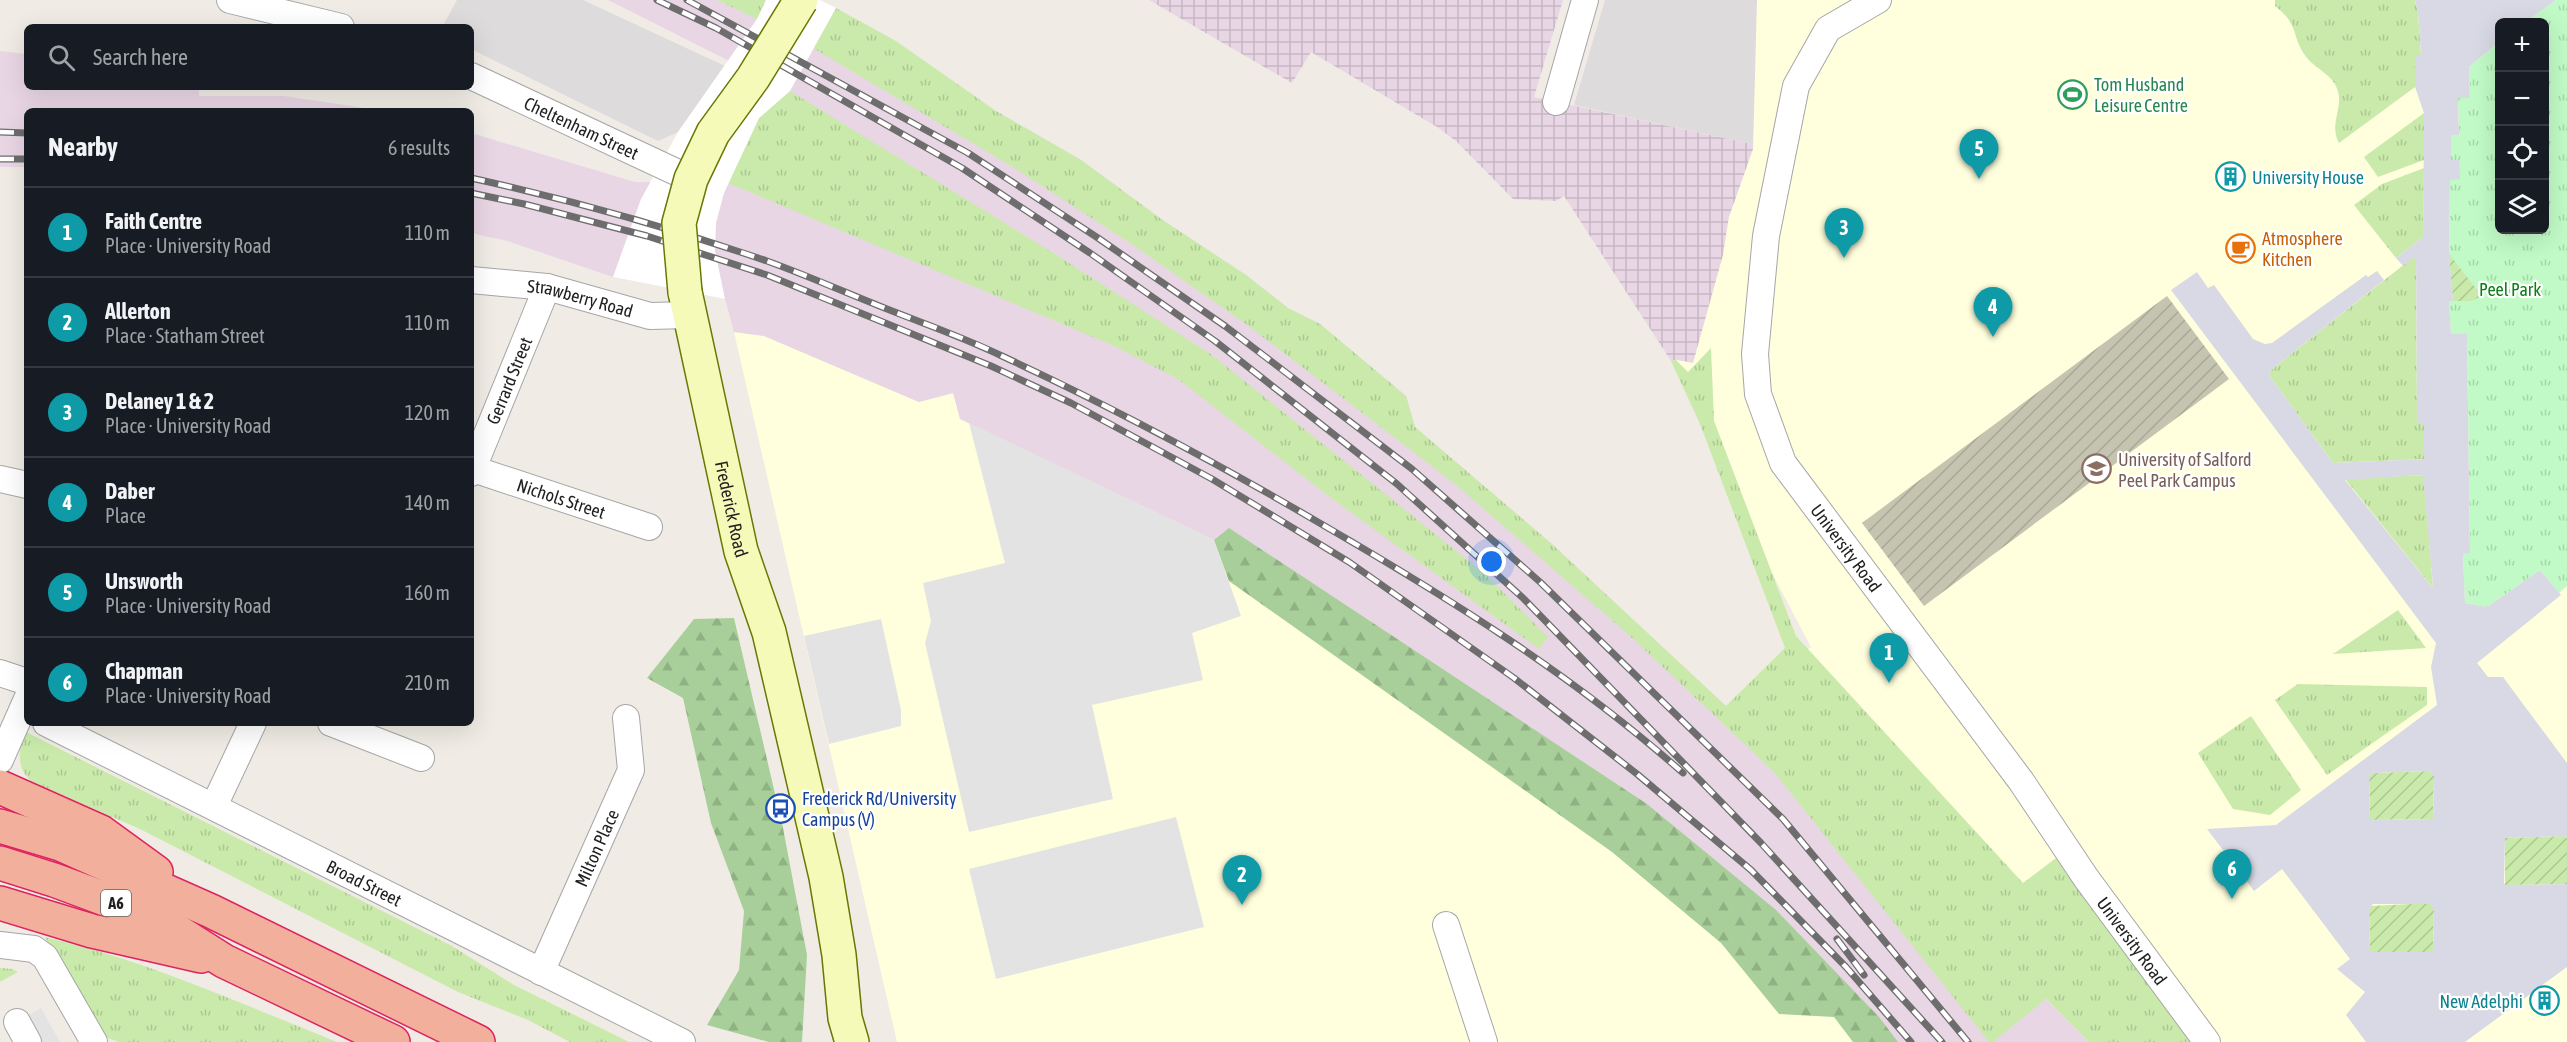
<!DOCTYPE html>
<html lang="en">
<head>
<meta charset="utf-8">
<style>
	body { margin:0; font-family:"Asap Condensed",sans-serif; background:#20242c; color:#f1f3f6 }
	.controls { position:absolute; right:18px; top:18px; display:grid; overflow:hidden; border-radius:9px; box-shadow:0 6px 24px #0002 }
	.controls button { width:54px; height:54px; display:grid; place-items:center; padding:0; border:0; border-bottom:2px solid #363941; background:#171b24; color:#f1f3f6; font:30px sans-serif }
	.you { position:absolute; left:1492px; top:562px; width:21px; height:21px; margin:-15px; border:4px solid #fff; border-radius:50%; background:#1a73e8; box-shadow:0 0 0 9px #1a73e833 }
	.badge { display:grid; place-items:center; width:39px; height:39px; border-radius:50%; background:#e18787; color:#fff; font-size:20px; font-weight:700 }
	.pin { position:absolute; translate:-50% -50px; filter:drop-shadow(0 2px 3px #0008) }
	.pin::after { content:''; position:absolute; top:32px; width:21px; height:18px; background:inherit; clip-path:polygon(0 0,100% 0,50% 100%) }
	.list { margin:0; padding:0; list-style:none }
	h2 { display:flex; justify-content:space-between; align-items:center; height:78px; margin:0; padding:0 24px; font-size:26px }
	h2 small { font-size:20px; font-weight:400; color:#9ea1a6 }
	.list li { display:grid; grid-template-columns:39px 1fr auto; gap:18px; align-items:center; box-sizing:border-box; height:90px; padding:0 24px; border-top:2px solid #363941 }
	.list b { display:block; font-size:22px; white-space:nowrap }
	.list p { margin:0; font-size:20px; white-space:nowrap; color:#9ea1a6 }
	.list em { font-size:20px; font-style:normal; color:#9ea1a6 }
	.icon { flex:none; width:33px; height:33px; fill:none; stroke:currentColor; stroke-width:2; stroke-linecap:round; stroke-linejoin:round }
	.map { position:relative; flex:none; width:2567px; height:1042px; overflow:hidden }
	.search { position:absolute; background:#171b24; box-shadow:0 6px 24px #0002; left:24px; top:24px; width:450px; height:66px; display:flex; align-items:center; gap:15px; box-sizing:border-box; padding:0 21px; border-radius:9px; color:#9ea1a6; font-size:22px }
	.panel { position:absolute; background:#171b24; box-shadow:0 6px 24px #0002; left:24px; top:108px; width:450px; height:618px; border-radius:9px }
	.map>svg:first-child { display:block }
	.residential { fill:#dddbdb }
	.industrial { fill:url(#industrial-grid) }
	.education { fill:#ffffde; fill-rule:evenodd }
	.railway { fill:#e9d6e5 }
	.construction { fill:url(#construction-furrows) }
	.grass { fill:url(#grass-tufts) }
	.forest { fill:url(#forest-firs) }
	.park { fill:url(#park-tufts) }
	.garden { fill:url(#garden-furrows) }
	.parking { fill:#e3e3e3 }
	.plaza { fill:#d9d9e5; fill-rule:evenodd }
	.pier { fill:#fff }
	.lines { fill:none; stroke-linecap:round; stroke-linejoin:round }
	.minor-casing { stroke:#a6a6a6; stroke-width:28 }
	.secondary-casing { stroke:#697704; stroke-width:36 }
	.trunk-casing { stroke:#dd2360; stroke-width:36 }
	.minor { stroke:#fff; stroke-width:26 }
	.secondary { stroke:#f6fab8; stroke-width:33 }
	.trunk { stroke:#f2b09c; stroke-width:33 }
	.rail-casing { stroke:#6d6d6d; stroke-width:7 }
	.rail { stroke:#fff; stroke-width:4.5; stroke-dasharray:14; stroke-linecap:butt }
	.secondary-bridge-casing { stroke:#697704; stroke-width:36; stroke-linecap:butt }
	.secondary-bridge { stroke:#f6fab8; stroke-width:33 }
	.labels { text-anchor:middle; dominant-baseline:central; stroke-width:4.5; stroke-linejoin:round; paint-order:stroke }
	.shield { fill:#fff; stroke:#626262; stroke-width:1.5 }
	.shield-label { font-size:16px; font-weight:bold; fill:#1f1f1f }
	.leisure-label { font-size:18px; fill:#27864d; stroke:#fff; text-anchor:start }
	.street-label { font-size:18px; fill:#1f1f1f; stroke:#fff }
	.culture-label { font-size:18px; fill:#0d838f; stroke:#fff; text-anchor:start }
	.food-label { font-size:18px; fill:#c56008; stroke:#fff; text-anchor:start }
	.park-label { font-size:18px; fill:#0a7f15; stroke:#fff }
	.education-label { font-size:18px; fill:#785e54; stroke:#fff; text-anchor:start }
	.transit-label { font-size:18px; fill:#164399; stroke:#fff; text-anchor:start }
</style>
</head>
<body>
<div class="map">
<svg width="2567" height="1042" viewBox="0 0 2567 1042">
	<defs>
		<pattern id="industrial-grid" width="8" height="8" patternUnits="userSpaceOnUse" patternTransform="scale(1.5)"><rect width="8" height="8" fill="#e9d6e5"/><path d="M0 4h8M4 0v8" fill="none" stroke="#c7b7c4"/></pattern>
		<pattern id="construction-furrows" width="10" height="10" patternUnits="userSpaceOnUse" patternTransform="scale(1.5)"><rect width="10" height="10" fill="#c4c4b0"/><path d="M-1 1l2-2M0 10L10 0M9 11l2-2" fill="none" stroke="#a8a897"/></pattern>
		<pattern id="grass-tufts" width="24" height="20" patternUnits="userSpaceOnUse" patternTransform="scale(1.5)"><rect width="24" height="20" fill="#c9eaaa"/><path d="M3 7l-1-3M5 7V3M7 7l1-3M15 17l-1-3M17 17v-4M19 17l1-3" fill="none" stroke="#acc892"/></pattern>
		<pattern id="forest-firs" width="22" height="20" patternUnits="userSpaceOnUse" patternTransform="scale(1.5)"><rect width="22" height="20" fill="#a8cf99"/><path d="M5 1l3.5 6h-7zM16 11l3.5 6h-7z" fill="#90b183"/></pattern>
		<pattern id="park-tufts" width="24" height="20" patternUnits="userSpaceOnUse" patternTransform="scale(1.5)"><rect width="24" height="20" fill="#c1fac6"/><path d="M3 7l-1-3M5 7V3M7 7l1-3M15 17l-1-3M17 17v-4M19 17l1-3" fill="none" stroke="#a5d6aa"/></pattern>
		<pattern id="garden-furrows" width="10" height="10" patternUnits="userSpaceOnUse" patternTransform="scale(1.5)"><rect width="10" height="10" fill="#c9eaaa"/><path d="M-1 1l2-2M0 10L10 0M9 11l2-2" fill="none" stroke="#acc892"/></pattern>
	</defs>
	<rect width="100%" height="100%" fill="#f0ece5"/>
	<!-- residential -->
	<g class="residential">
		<polygon points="457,0 583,0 725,66 678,132 658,141 471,49 471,27 442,27"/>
		<polygon points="1605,0 1757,0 1756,145 1574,105"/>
	</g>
	<!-- industrial -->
	<polygon class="industrial" points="1149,0 1563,0 1534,97 1756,145 1729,217 1714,319 1699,364 1676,360 1671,361 1564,196 1556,201 1513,199 1456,141 1437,127 1311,52 1292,83"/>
	<!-- education -->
	<path class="education" d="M1757,0H2567V1042H897L734,332L764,336L919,402L954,393L960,419L1214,540L1229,581L1726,706L1811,647L1762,554L1676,360L1693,363L1723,255L1729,217L1753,149ZM2500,22H2544V230H2500Z"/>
	<!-- railway -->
	<g class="railway">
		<polygon points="608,0 770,0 836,8 996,111 1081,160 1164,221 1246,275 1288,308 1320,324 1406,396 1415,427 1553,545 2043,1001 2046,999 2089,1042 1866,1042 1855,1030 1387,683 1229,581 1214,540 960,419 953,393 919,402 764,336 734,332 725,299 613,277 507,241 471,233 471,133 635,182 728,183 759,118 789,91"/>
		<polygon points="0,51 27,54 27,87 199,87 199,96 284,96 384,111 27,111 27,167 0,167"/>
	</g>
	<!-- construction -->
	<polygon class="construction" points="2167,296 2229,379 1924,606 1862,523"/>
	<!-- grass -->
	<g class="grass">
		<polygon points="717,0 766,0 757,19"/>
		<path d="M2275,0H2415L2418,12L2421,56H2415V87L2339,143C2330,127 2340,113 2339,97C2337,74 2314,70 2304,54C2291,33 2299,25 2275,6Z"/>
		<polygon points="836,8 896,41 996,111 1081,160 1164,221 1246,275 1288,308 1320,324 1406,396 1415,427 1553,545 1726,706 1785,648 1700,424 1671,361 1676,360 1688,372 1711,348 1714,421 1796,636 2023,883 2056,858 2194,1042 2089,1042 2046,999 1993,1042 1989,1042 1774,772 1629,635 1455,484 1246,324 1133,245 1016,169 813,48"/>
		<polygon points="790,91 1055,254 1212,355 1485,574 1548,637 1539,649 1327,495 1178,379 1112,345 728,183 759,118"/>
		<polygon points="2424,113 2424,160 2378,177 2364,157"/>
		<polygon points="2424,168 2423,237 2396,258 2354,205 2382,184"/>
		<polygon points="2416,255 2417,423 2424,423 2424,459 2333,463 2269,375 2271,370"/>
		<polygon points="2424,475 2433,588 2345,479"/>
		<polygon points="2398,610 2426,648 2333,654"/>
		<polygon points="2298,684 2427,687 2427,705 2327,775 2275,700"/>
		<polygon points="2251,716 2301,790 2270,815 2233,809 2198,753"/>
		<path d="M24,731L452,946L514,985L629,1042H570L528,1020L458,992L140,829L32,782C15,767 19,750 24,731Z"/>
		<path d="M45,937C145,960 242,1004 337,1042H119L100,1035Z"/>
		<polygon points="0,968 12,969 18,972 0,982"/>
	</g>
	<!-- forest -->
	<g class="forest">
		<polygon points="1229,528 1647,804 1776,910 1879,1017 1898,1042 1853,1042 1834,1017 1779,1014 1721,943 1612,852 1229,581 1214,540"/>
		<polygon points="734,618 783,828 807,955 802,1042 769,1042 707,1025 739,970 744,911 711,823 683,698 647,678 694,619"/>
	</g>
	<!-- park -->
	<polygon class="park" points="2556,0 2567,0 2567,586 2559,593 2540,570 2487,607 2465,603 2463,554 2470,552 2467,334 2451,334 2449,301 2453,300 2449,254 2450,179 2459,179 2451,160 2451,135 2459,134 2458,98 2470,98 2469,67 2499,42 2500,230 2544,230 2544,22 2526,22"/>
	<!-- garden -->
	<g class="garden">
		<polygon points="2449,254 2482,296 2471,301 2453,301"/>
		<polygon points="2430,771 2434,776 2433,819 2370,820 2369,776 2371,773"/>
		<polygon points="2565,836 2567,838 2567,884 2505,885 2505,838"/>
		<polygon points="2430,903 2434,908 2433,952 2370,953 2369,909 2371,906"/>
	</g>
	<!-- parking -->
	<g class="parking">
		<polygon points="969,423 1214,540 1241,616 1192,633 1203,680 1092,705 1113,799 969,832 925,643 931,621 923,583 1005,563"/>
		<polygon points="881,619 901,710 901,726 829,744 804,636"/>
		<polygon points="1176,817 1204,927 996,979 969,869"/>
		<polygon points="41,1008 60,1042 28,1042 17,1022"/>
	</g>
	<!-- plaza -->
	<path class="plaza" d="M2415,0H2556L2526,22H2500L2499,42L2469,67L2470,98H2458L2459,135H2451V160H2459L2460,179L2450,180L2449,254L2453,301H2449L2451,334H2467L2470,553L2463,554L2465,603L2487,607L2540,570L2561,595L2477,663L2488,677H2503L2567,763V838L2565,836L2505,838L2504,883L2505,885L2567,884V967L2465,1042H2366L2346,1015L2365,992L2337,969L2350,959L2282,869L2254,891L2207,829L2276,825L2437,705L2431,667L2436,643L2171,290L2197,272L2208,288L2214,285L2253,339L2265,344L2272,343L2366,275L2368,277L2377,271L2384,280L2271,370L2269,375L2333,463L2424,459V424H2417L2416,256L2403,266L2396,258L2423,237L2424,113L2415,87V56H2421L2418,12ZM2423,475L2433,586L2432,587L2345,480ZM2430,771L2434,776L2433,819L2370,820L2369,776L2371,773ZM2373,904H2430L2434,909L2433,952H2370L2369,909Z"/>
	<!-- pier -->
	<polygon class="pier" points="766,0 820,0 836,8 790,91 759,118 724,193 716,223 715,251 725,299 613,277 641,199 678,132 757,19"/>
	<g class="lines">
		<defs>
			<g id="minor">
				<polyline points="230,0 341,27"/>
				<path id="s1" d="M1878,0L1828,29L1796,86L1766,236L1755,354L1758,394L1783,463L2021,781L2086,878L2207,1042"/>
				<path id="s2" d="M471,76L691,179"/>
				<polyline points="1556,102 1585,0"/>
				<path id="s3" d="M471,280L547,287L650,316L689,315"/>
				<path id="s4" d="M473,469L649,527"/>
				<path id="s5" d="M471,473L547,287"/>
				<polyline points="0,479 27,485"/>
				<polyline points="0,673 27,682"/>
				<path id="s6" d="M46,723L682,1042"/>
				<polyline points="331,723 421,758"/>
				<polyline points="0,760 27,699"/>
				<polyline points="214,806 253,723"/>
				<polyline points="1446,925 1484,1042"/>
				<polyline points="0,945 34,949 45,957 94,1042"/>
				<path id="s7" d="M541,972L631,770L626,718"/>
				<polyline points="17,1022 28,1042"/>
			</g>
			<g id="secondary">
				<path id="s8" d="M685,292L741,551L769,632L826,877L839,955L845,1018L852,1042"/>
			</g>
			<g id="trunk">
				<polyline points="0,787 101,832 156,872"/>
				<polyline points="0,826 60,844 211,911 478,1042"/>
				<polyline points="0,863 54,880 156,918 224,961 393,1042"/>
				<polyline points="0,903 92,931 201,956"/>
			</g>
		</defs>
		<!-- minor casing -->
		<use href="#minor" class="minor-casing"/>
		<!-- secondary casing -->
		<use href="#secondary" class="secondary-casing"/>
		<!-- trunk casing -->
		<use href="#trunk" class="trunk-casing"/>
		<!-- minor -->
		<use href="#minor" class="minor"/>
		<!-- secondary -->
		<use href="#secondary" class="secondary"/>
		<!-- trunk -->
		<use href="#trunk" class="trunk"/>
		<defs>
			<g id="rail">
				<polyline points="657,0 716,28 962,168 1090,253 1215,341 1397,484 1524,599 1761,843 1942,1042"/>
				<polyline points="687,0 968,153 1098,238 1225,326 1412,469 1540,582 1783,819 1968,1042"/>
				<polyline points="0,132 27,133"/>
				<polyline points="0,159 27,159"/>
				<path d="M471,178C571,200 671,228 767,261C806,275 844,292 882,307C922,323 963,337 1002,356C1112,407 1219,464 1323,525C1449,598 1574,676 1683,773"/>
				<polyline points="471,193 524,204 647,236 767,275 991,366 1071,403 1212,479 1349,562 1514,678 1637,774 1751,870 1846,967 1911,1042"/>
				<polyline points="1837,939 1864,975"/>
			</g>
		</defs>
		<!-- rail casing -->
		<use href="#rail" class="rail-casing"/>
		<!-- rail -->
		<use href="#rail" class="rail"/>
		<defs>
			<polyline id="secondary-bridge" points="685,292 679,223 691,179 713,133 753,78 801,0"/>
		</defs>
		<!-- secondary-bridge casing -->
		<use href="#secondary-bridge" class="secondary-bridge-casing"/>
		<!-- secondary-bridge -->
		<use href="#secondary-bridge" class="secondary-bridge"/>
	</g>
	<!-- icons -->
	<defs>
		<symbol id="stadium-ring" viewBox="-11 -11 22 22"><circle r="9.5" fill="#fff" stroke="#2e9e5b" stroke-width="1.5"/><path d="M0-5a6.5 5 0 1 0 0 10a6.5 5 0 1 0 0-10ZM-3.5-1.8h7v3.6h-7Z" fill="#2e9e5b"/></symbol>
		<symbol id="building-ring" viewBox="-11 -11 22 22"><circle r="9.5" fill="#fff" stroke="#0f9aa8" stroke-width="1.5"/><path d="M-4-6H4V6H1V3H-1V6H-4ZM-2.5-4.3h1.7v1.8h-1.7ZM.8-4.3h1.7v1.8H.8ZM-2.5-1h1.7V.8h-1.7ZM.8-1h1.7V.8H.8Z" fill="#0f9aa8"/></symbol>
		<symbol id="cafe-ring" viewBox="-11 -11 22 22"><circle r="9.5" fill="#fff" stroke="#e8710a" stroke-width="1.5"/><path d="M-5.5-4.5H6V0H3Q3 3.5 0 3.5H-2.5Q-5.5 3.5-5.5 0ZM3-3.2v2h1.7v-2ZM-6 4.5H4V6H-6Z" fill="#e8710a"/></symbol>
		<symbol id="university-ring" viewBox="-11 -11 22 22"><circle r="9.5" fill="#fff" stroke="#8d6e63" stroke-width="1.5"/><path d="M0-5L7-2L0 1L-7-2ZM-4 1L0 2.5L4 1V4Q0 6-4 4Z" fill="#8d6e63"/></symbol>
		<symbol id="bus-ring" viewBox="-11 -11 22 22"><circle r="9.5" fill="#fff" stroke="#1a4fb4" stroke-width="1.5"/><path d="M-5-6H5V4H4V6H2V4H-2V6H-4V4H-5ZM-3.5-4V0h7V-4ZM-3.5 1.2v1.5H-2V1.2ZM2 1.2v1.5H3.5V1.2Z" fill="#1a4fb4"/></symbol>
	</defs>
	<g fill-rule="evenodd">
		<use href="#stadium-ring" x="2056" y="78" width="33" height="33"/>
		<use href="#building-ring" x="2214" y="160" width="33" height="33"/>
		<use href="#cafe-ring" x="2224" y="232" width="33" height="33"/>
		<use href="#university-ring" x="2080" y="452" width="33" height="33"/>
		<use href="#bus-ring" x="764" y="792" width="33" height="33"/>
		<use href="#building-ring" x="2528" y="984" width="33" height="33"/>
	</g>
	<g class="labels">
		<!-- shield labels -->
		<rect class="shield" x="101" y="890" width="30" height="26" rx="4.5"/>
		<g class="shield-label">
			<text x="116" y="903">A6</text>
		</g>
		<!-- leisure labels -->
		<g class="leisure-label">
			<text x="2094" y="84">Tom Husband<tspan x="2094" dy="21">Leisure Centre</tspan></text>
		</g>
		<!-- street labels -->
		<g class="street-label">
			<text stroke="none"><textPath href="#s2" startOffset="122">Cheltenham Street</textPath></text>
			<text stroke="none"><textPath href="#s3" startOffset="111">Strawberry Road</textPath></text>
			<text stroke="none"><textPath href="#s5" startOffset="100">Gerrard Street</textPath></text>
			<text stroke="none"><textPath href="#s4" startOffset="93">Nichols Street</textPath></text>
			<text stroke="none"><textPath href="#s8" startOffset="222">Frederick Road</textPath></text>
			<text stroke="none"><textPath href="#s1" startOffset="614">University Road</textPath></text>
			<text stroke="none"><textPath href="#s7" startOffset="136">Milton Place</textPath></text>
			<text stroke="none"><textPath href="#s6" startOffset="356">Broad Street</textPath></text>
			<text stroke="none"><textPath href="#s1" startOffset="1100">University Road</textPath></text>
		</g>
		<!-- culture labels -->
		<g class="culture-label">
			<text x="2252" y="177">University House</text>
			<text x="2523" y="1001" text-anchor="end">New Adelphi</text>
		</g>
		<!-- food labels -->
		<g class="food-label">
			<text x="2262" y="238">Atmosphere<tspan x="2262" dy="21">Kitchen</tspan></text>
		</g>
		<!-- park labels -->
		<g class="park-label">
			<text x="2510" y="289">Peel Park</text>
		</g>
		<!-- education labels -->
		<g class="education-label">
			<text x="2118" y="459">University of Salford<tspan x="2118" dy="21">Peel Park Campus</tspan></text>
		</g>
		<!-- transit labels -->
		<g class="transit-label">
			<text x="802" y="798">Frederick Rd/University<tspan x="802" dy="21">Campus (V)</tspan></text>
		</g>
	</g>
</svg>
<div class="controls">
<button>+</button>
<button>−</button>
<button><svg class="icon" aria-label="locate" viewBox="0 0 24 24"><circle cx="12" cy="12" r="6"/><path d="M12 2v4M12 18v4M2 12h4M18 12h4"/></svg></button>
<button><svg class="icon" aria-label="layers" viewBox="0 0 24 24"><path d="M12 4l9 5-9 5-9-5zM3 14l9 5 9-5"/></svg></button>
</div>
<div class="you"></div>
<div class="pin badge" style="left:1889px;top:683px;background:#0f9aa8">1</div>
<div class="pin badge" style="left:1242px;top:905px;background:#0f9aa8">2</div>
<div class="pin badge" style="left:1844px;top:258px;background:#0f9aa8">3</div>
<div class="pin badge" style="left:1993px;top:337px;background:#0f9aa8">4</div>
<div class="pin badge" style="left:1979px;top:179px;background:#0f9aa8">5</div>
<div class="pin badge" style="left:2232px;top:899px;background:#0f9aa8">6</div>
<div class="search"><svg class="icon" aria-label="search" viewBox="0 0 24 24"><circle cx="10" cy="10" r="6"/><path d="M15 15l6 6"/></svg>Search here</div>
<section class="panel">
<h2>Nearby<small>6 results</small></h2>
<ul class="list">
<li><span class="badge" style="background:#0f9aa8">1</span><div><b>Faith Centre</b><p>Place · University Road</p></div><em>110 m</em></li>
<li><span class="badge" style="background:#0f9aa8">2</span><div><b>Allerton</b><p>Place · Statham Street</p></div><em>110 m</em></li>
<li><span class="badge" style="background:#0f9aa8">3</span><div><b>Delaney 1 &amp; 2</b><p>Place · University Road</p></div><em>120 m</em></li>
<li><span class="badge" style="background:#0f9aa8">4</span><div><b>Daber</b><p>Place</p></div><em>140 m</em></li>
<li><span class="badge" style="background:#0f9aa8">5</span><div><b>Unsworth</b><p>Place · University Road</p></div><em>160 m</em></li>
<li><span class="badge" style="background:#0f9aa8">6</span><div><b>Chapman</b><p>Place · University Road</p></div><em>210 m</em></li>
</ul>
</section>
</div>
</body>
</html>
